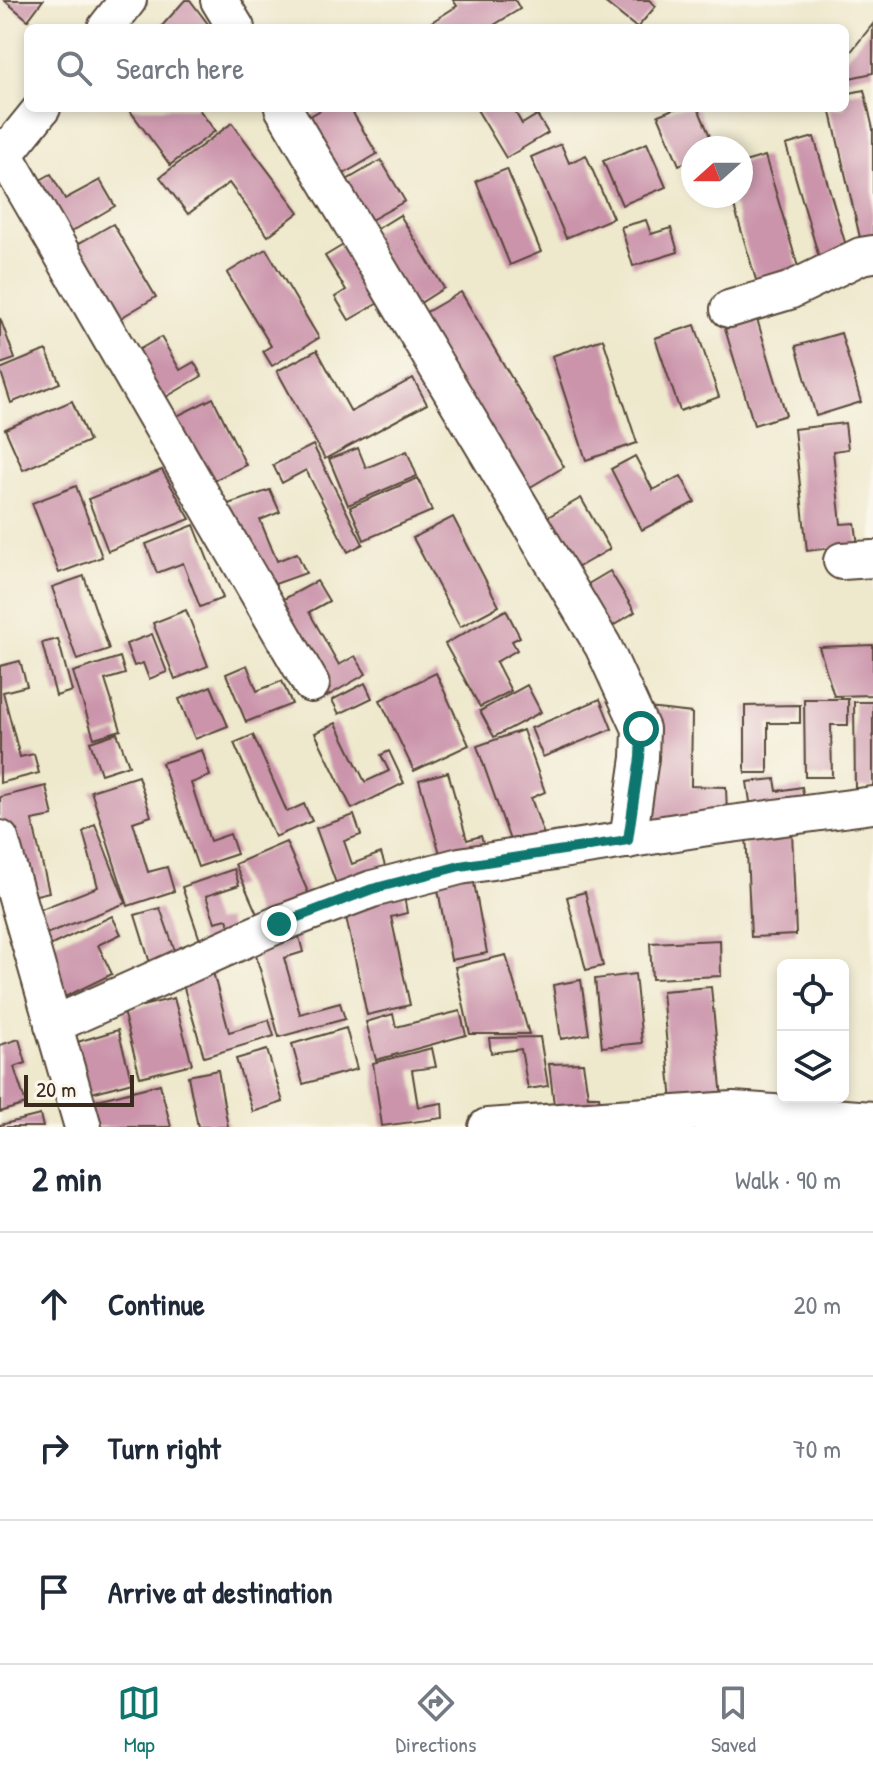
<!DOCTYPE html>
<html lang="en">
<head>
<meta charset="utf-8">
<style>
	body { margin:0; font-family:"Patrick Hand",sans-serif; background:#f6f6f7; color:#1f2937 }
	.controls { position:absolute; right:24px; bottom:24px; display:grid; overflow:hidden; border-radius:12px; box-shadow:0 4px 12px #0003 }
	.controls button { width:72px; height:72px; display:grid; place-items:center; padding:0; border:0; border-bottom:2px solid #e0e1e3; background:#fff; color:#1f2937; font:40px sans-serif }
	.compass { position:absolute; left:681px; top:136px; width:72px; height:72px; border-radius:50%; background:#fff; box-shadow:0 4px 12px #0003; rotate:249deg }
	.scale { position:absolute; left:24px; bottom:20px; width:110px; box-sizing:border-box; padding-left:8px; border:4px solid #3b2a1e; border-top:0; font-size:22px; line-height:28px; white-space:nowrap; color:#3b2a1e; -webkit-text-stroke:6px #fbf7ec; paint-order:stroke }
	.stop { position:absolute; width:24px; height:24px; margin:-18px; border:6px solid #0f766e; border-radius:50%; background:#fff }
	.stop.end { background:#0f766e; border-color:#fff; box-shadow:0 2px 8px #0008 }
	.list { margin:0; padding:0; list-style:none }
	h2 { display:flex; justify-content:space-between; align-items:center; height:104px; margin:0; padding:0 32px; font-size:34px }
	h2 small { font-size:26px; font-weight:400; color:#747a83 }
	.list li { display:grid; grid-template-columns:52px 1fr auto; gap:24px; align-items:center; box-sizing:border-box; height:144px; padding:0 32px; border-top:2px solid #e0e1e3 }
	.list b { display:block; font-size:30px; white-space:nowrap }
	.list em { font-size:26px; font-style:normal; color:#747a83 }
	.icon { flex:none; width:44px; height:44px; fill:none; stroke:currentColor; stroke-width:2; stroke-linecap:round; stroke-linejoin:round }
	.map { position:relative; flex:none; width:873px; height:1127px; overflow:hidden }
	.search { position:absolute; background:#fff; box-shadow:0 4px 12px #0003; left:24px; right:24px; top:24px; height:88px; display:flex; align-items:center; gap:20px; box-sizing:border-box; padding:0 28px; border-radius:12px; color:#747a83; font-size:30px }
	.sheet { height:536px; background:#fff }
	nav { display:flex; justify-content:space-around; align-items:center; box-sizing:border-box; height:112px; border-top:2px solid #e0e1e3; background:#fff; font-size:22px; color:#747a83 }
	nav a { display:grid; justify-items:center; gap:4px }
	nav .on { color:#0f766e }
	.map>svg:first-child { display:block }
	.building { fill:#cb94ab }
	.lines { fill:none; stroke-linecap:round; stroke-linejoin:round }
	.minor-casing { stroke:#564638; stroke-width:40 }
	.minor { stroke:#fff; stroke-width:36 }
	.route { stroke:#0f766e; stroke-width:10 }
</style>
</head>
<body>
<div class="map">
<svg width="873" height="1127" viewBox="0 0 873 1127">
	<rect width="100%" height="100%" fill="#fbf7ec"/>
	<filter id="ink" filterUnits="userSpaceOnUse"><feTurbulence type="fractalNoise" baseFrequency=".0125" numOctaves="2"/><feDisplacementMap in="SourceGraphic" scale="16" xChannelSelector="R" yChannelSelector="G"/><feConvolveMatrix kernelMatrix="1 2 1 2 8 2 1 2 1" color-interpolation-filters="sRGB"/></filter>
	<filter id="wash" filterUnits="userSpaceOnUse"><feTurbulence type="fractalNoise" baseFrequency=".006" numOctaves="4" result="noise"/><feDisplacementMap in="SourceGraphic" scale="32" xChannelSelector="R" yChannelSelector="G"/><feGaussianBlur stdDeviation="1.8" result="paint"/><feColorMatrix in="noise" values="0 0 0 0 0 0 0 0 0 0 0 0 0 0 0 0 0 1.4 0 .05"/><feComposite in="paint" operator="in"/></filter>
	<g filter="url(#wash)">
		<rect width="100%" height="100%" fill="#eee8cc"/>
		<g id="blocks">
			<!-- building -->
			<g class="building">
				<polygon points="4,0 43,0 28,20"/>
				<polygon points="185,0 190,0 211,28 160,28"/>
				<polygon points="453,0 515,0 520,9 489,28 428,28 427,25 457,6"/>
				<polygon points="602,0 649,0 656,6 637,28"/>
				<polygon points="873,24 873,73 845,79 845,59"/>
				<polygon points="864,90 873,129 873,239 861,242 830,108 845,108 845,94"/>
				<polygon points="128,108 198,108 215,131 170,165"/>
				<polygon points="324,108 350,108 377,154 335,179 302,121"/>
				<polygon points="476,108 513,108 522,124 537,115 548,133 506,158"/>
				<polygon points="676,108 698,108 715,148 693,148 693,159 679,165 658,115"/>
				<polygon points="232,123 299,212 268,236 229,183 188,214 160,177"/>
				<polygon points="814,137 849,256 821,264 786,145"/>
				<polygon points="647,143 666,187 622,205 603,161"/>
				<polygon points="561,144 569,163 586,155 613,218 566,238 531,157"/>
				<polygon points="765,156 801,277 759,290 731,196 741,196 741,163"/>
				<polygon points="381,160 405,201 362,225 340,184"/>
				<polygon points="507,169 541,252 510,265 476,181"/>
				<polygon points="51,174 65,199 100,180 115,206 64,236 33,184"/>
				<polygon points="400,215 444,288 414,307 369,234"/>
				<polygon points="646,220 651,234 671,228 678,252 633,266 621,227"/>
				<polygon points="113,224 156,297 112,323 69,249"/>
				<polygon points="345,244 380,302 349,320 335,297 346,290 325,256"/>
				<polygon points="266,249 319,338 272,366 263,351 271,346 227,273"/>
				<polygon points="461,292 564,467 522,492 418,317"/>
				<polygon points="0,318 15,359 0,364"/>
				<polygon points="757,319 786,415 754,425 725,329"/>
				<polygon points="695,325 719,397 680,411 655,338"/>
				<polygon points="841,333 861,402 816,416 796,346"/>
				<polygon points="161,337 180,370 194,362 202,376 161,400 133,353"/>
				<polygon points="603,339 637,443 586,460 552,356"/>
				<polygon points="46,350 60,383 11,403 0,369"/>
				<polygon points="317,350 351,412 413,378 427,404 325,459 277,371"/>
				<polygon points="213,398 246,465 202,486 169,420"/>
				<polygon points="72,401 89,441 23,470 5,429"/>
				<polygon points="845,423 848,449 833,451 841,524 855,523 858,545 807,551 794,429"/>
				<polygon points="313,445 363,544 348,552 306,470 282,483 273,465"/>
				<polygon points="358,448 366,468 407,451 417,476 348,505 329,459"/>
				<polygon points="635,456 653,490 681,476 695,502 642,530 611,469"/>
				<polygon points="162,470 190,519 108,551 88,499"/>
				<polygon points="418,478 432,511 364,540 350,507"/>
				<polygon points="76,486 102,557 59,573 32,503"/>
				<polygon points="270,490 280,512 260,520 277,561 297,553 306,573 261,589 216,508"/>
				<polygon points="581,498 610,549 568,573 539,522"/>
				<polygon points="453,517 499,606 460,627 413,538"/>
				<polygon points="194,525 223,598 200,607 183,563 157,573 146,544"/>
				<polygon points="610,571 635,612 603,632 578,590"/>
				<polygon points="84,576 109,649 77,660 52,587"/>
				<polygon points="317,581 329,601 309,612 339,665 355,656 366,674 324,698 273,605"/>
				<polygon points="186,610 208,666 175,679 153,623"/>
				<polygon points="506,610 520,637 512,641 517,650 496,662 511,691 480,707 445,644"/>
				<polygon points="152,634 167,672 149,679 143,663 134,666 126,644"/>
				<polygon points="58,639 72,691 56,696 42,643"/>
				<polygon points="873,645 873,695 834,696 819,647"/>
				<polygon points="120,657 125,674 105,680 121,730 94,738 73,672"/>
				<polygon points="20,661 27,686 3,692 20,757 34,754 39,773 0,783 0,666"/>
				<polygon points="247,665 257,691 282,681 292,704 246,722 226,674"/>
				<polygon points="436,673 469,745 414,771 380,700"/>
				<polygon points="365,683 372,698 339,714 332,700"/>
				<polygon points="527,685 541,712 494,737 480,711"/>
				<polygon points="211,686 228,726 195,739 179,699"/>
				<polygon points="600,699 612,729 543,757 531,728"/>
				<polygon points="804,699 848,699 848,725 831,725 832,777 805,777"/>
				<polygon points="854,702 873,702 873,788 855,788"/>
				<polygon points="800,705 800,723 768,723 768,773 745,773 745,706"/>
				<polygon points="648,708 692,713 691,786 726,787 727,814 634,828"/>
				<polygon points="336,723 365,782 389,771 381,755 389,751 404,783 352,809 315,733"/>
				<polygon points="523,730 545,792 531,798 545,838 513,849 477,746"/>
				<polygon points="117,733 129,765 101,774 90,742"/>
				<polygon points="253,735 287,812 304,804 312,821 275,837 234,743"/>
				<polygon points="202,750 210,776 191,783 210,841 230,834 237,854 198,867 162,763"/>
				<polygon points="448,772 467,840 481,836 486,852 443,864 419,780"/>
				<polygon points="138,776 151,816 133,822 148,872 167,867 174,891 128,906 91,791"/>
				<polygon points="775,779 777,791 802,787 805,807 752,815 747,782"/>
				<polygon points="46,786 53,816 32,820 49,892 19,899 0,821 0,797"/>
				<polygon points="354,815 361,835 344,841 352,864 381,853 386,869 337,886 316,828"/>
				<polygon points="95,824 126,903 33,939 23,916 98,887 83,832"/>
				<polygon points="792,830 796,935 751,937 746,832"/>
				<polygon points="286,842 311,899 260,921 235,864"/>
				<polygon points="234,869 239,885 206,896 215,922 227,919 233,938 203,949 182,887"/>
				<polygon points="472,872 487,953 451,960 436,879"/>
				<polygon points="403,890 407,913 391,917 410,1005 367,1015 343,903"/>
				<polygon points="585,892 603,966 586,970 567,897"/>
				<polygon points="160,908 176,954 150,963 135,915"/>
				<polygon points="112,916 121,934 98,945 112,974 65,997 43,949"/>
				<polygon points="296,925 303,952 284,958 300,1014 340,1003 345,1019 279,1037 252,941"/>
				<polygon points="720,940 721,976 652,979 650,943"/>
				<polygon points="506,955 529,1034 470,1034 455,967"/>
				<polygon points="210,961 229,1032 269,1020 274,1036 204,1057 180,974"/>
				<polygon points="635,974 642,1043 602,1047 595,979"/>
				<polygon points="581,980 589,1034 561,1039 553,985"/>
				<polygon points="711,987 722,1098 672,1103 662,991"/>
				<polygon points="174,998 192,1064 140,1077 123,1011"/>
				<polygon points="460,1011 466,1035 376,1060 366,1022 393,1014 396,1027"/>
				<polygon points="346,1028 357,1069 303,1084 292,1044"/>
				<polygon points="118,1030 132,1082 88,1094 74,1043"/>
				<polygon points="540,1037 548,1086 528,1089 521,1049 491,1053 489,1038"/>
				<polygon points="19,1039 26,1063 14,1067 26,1104 0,1112 0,1045"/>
				<polygon points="432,1048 436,1067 412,1070 418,1107 442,1103 443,1118 382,1126 373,1063"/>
				<polygon points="267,1050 283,1102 253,1112 236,1059"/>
				<polygon points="583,1063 588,1096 599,1096 601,1113 555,1113 549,1064"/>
				<polygon points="218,1070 228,1127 198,1127 188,1076"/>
				<polygon points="160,1084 171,1127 91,1127 85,1103"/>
				<polygon points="40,1115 43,1127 0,1127 0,1125"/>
			</g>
		</g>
	</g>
	<g filter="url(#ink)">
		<use href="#blocks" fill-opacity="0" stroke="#564638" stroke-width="2"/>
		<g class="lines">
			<defs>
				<g id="minor">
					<polyline points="219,0 236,28"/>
					<polyline points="106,28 128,0"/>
					<polyline points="283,108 603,646 641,729 640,758 628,840"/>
					<polyline points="0,147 311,684"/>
					<polyline points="0,160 42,108"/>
					<polyline points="729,309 789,291 861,256 873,254"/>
					<polyline points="842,561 873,559"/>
					<polyline points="0,839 83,1127"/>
					<polyline points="53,1025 279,924 372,889 460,866 708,827 873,805"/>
					<polyline points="487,1127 733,1110 873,1120"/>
				</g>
			</defs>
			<!-- minor casing -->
			<use href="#minor" class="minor-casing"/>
			<!-- minor -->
			<use href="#minor" class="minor"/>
		</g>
	</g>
	<g class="lines" filter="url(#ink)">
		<!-- route -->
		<polyline class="route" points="279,924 372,889 460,866 628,840 640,758 641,729"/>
	</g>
</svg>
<div class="controls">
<button><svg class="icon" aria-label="locate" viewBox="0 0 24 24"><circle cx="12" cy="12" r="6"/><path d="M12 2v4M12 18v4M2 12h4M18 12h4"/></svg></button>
<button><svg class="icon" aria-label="layers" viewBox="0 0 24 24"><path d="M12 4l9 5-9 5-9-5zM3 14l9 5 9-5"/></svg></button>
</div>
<svg class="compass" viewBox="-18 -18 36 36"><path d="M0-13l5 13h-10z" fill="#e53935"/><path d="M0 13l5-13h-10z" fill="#747a83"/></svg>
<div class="scale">20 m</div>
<div class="stop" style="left:641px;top:729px"></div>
<div class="stop end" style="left:279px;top:924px"></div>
<div class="search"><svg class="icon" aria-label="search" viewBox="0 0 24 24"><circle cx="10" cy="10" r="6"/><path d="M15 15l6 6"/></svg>Search here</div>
</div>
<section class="sheet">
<h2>2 min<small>Walk · 90 m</small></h2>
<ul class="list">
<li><svg class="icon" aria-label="ahead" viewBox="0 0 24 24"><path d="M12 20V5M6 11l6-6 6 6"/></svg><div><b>Continue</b></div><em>20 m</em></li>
<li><svg class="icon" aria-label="right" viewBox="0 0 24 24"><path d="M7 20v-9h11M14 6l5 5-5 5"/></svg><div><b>Turn right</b></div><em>70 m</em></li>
<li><svg class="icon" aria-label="arrive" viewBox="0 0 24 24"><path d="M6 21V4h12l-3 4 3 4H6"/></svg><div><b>Arrive at destination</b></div></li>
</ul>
</section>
<nav>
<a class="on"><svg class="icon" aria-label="map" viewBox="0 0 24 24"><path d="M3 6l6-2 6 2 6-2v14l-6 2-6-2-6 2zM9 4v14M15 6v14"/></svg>Map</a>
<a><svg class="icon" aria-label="directions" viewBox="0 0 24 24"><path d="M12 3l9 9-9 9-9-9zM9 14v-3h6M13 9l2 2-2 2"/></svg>Directions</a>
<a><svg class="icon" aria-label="saved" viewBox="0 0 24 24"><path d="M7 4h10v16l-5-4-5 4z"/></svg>Saved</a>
</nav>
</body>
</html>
